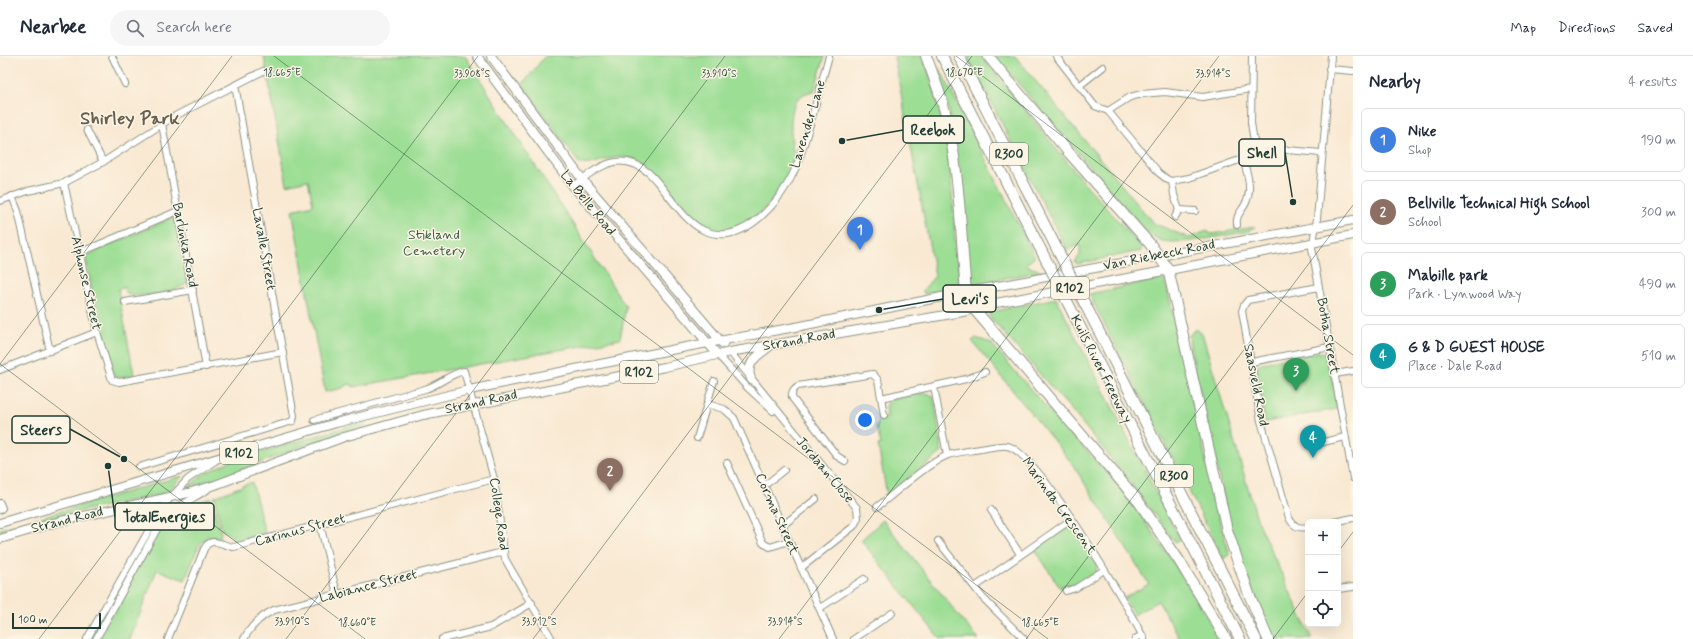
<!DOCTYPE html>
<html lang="en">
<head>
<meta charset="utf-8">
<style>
	body { margin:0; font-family:Mynerve,sans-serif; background:#f6f6f7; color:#1f2937 }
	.controls { position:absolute; right:12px; bottom:12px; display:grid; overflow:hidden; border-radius:6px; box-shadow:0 4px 16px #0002 }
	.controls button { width:36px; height:36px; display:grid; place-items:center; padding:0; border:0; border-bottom:1px solid #e0e1e3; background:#fff; color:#1f2937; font:20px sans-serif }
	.scale { position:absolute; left:12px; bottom:10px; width:89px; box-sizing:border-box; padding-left:4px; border:2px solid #1f3d34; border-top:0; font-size:11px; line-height:14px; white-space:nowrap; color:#1f3d34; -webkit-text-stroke:3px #fcf5e5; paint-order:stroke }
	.you { position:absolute; left:865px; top:364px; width:14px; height:14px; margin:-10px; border:3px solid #fff; border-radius:50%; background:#1a73e8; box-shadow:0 0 0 6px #1a73e833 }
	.badge { display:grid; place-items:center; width:26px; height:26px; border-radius:50%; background:#2563eb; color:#fff; font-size:13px; font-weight:700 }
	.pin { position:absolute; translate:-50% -33px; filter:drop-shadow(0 1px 2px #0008) }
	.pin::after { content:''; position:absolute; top:21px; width:14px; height:12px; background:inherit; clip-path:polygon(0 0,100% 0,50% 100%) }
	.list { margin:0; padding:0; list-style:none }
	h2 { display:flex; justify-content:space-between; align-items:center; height:52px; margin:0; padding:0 16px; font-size:17px }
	h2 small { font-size:13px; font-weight:400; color:#747a83 }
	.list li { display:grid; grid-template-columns:26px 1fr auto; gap:12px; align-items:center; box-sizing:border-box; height:64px; margin:0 8px 8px; padding:0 8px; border:1px solid #e0e1e3; border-radius:6px }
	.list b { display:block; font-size:15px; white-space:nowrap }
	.list p { margin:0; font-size:13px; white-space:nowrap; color:#747a83 }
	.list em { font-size:13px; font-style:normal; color:#747a83 }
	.icon { flex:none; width:22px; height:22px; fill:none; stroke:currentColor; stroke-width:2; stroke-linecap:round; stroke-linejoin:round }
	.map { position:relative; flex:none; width:1353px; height:583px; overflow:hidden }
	header { display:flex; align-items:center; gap:24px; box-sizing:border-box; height:56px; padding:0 20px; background:#fff; border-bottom:1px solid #e0e1e3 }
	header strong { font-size:19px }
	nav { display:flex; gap:22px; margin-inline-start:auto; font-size:14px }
	.search { width:280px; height:36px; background:#f6f6f7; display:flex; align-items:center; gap:10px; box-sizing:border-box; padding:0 14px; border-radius:22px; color:#747a83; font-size:15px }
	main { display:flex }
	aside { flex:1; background:#fff }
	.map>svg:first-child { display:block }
	.green { fill:#9dde95; stroke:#5e8e64 }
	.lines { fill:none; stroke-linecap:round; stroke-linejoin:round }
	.minor-casing { stroke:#8c9384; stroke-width:8 }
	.major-casing { stroke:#8c9384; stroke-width:10 }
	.highway-casing { stroke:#8c9384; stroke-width:12 }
	.minor { stroke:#fff; stroke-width:6 }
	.major { stroke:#fff; stroke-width:8 }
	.highway { stroke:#fff; stroke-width:10 }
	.highway-bridge-casing { stroke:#8c9384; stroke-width:12; stroke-linecap:butt }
	.highway-bridge { stroke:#fff; stroke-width:10 }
	.ticks { fill:none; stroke:#1f3d34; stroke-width:1; stroke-opacity:0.45 }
	.labels { text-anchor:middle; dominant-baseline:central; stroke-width:3; stroke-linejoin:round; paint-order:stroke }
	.shield { fill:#fcf5e5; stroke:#617469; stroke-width:1 }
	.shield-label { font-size:13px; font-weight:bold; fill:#1f3d34 }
	.street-label { font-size:14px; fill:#1f3d34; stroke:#fcf5e5 }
	.park-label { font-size:14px; fill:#385d47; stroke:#fcf5e5 }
	.district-label { font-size:18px; font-weight:bold; fill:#665e4e; stroke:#fcf5e5 }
	.ticks-label { font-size:10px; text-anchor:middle; fill:#1f3d34; stroke:#fcf5e5; stroke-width:3; stroke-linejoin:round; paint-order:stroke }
	.leader { fill:none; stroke:#1f3d34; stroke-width:1.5 }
	.callout-dot { fill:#1f3d34; stroke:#fcf5e5; stroke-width:1.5 }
	.callout { fill:#fcf5e5; stroke:#1f3d34; stroke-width:1.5 }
	.callout-label { font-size:15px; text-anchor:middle; font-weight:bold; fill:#1f3d34 }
</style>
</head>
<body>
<header>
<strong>Nearbee</strong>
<div class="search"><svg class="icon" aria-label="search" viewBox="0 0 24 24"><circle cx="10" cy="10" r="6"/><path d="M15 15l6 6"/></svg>Search here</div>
<nav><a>Map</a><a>Directions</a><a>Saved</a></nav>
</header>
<main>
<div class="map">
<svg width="1353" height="583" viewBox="0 0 1353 583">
	<rect width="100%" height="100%" fill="#fcf5e5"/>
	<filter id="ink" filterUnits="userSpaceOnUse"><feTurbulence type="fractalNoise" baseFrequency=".025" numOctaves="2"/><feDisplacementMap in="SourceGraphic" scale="8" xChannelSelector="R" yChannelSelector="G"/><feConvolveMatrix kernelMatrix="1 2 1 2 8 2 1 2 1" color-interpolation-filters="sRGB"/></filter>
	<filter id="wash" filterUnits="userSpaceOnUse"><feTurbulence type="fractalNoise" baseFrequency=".012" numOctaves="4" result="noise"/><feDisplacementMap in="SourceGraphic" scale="16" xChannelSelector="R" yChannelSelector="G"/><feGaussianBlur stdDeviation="0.9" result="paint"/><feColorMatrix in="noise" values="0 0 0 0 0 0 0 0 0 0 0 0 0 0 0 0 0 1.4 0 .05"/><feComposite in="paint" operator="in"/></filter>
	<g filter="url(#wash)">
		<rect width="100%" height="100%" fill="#f9e9d3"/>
		<!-- green -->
		<g class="green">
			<polygon points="264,0 465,0 626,251 620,283 353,331 351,328 344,330 343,332 325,336 292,154 313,149 308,124 287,129"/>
			<path d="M545,0H824V3L814,35C808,36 802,38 798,43C789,53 790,80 793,93C793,97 796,100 795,104C791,130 753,171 727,175C686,180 671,121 640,105C616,93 590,114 579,107L522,29Z"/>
			<path d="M894,0H922C948,63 951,115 955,183C956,195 961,213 959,225L953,231L924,238L923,234L935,220Z"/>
			<polygon points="967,0 981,0 1076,117 1142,192 1141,195 1077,208 1075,206 1080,199 1080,189 1067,194"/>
			<path d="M995,0H1015L1153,167L1189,182L1207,175L1211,178L1255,171L1249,175C1229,179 1182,189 1163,185C1156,183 1150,179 1144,174Z"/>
			<polygon points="940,13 1035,201 1026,208 1032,212 1043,215 974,228 969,227 949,54 937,15"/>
			<path d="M171,162L177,165L187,227C182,235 135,243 127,238L125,232L118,233L134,319L117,322L114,319L102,274L100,273L85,200Z"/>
			<polygon points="1161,223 1164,225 1167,232 1220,467 1230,499 1223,502 1089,238"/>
			<polygon points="1056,242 1180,483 1175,486 1123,417 1073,356 989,260 991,256"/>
			<polygon points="1197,273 1202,277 1259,469 1312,583 1272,583 1256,545 1232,480 1190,291 1189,280 1194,274"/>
			<polygon points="976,282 991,287 1063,371 1108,417 1132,447 1169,500 1222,583 1180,583 1158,545 1134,559 1124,542 1149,528 1071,406 972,285"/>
			<polygon points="1319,296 1325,298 1329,303 1337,353 1265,366 1255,316 1257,311 1262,307"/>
			<polygon points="925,337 930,338 934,342 942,396 887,440 878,389 881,388 876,370 881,362 887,361 886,350 890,344"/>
			<polygon points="364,366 367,369 300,391 221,422 188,431 205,417 228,406"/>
			<polygon points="181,420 182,421 168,435 160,439 66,458 0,477 0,473"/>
			<polygon points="252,426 265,477 234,485 232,480 222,474 214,441"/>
			<path d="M211,442L221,478L220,481H208L199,489L185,524L157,514L130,583H98L160,470L166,474L169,469L166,467C179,453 194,447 211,442Z"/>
			<polygon points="883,464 962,564 979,583 940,583 861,484"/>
			<polygon points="1070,471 1074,473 1097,511 1096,516 1072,532 1067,530 1060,532 1034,492 1065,472"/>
		</g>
	</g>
	<g filter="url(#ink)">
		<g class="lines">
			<defs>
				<g id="minor">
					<polyline points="112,0 125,28"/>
					<polyline points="1056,0 1095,50 1108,55 1159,117 1168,124 1172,125 1189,122 1256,98 1277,93 1321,97"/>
					<polyline points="1252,0 1251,67 1256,98"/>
					<polyline points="1331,0 1317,163 1312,192 1353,422"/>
					<polyline points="1329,13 1353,15"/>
					<polyline points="1079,30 1103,11"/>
					<polyline points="1108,55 1130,41 1142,38 1165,36 1203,41 1251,33"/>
					<polyline points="162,68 206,311"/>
					<polyline points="87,74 103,106"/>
					<polyline points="1172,125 1174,139 1179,154 1195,155"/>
					<polyline points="64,127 97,276 112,324 119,326 283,296"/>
					<path d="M573,130C598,111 620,93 649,117C666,133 682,164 703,174C743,193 783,143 796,111C810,75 818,37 829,0"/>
					<polyline points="12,140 18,155 50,295"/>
					<polyline points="0,145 28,135 64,127 103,106 175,60 263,15"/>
					<polyline points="1175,161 1179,154"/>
					<path d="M1237,169C1235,158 1244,154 1247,144C1252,130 1247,117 1243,103"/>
					<polyline points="79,197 178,155"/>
					<polyline points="125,246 193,234"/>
					<polyline points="730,296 857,452 858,462 854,470 801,512"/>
					<polyline points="718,299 747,331 773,355"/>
					<polyline points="1251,306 1330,291"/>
					<polyline points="0,314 97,276"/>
					<polyline points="1335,318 1353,315"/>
					<polyline points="934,331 947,399"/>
					<polyline points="881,342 966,323 985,316"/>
					<polyline points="707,348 714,325"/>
					<path d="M314,364L425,333C439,329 449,318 464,315L494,423L505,503L552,583"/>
					<polyline points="697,382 707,348 724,353 734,362 833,583"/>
					<polyline points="1319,387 1345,381"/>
					<path d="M845,405L837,400L793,343C790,338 793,333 798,330L873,318L878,324L884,359"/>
					<polyline points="727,407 763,487 770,491 789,485"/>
					<polyline points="139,411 286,367 293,365 294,360 235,29"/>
					<polyline points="764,430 784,414"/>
					<polyline points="0,447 2,452 0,454"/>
					<path d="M877,451C894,438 929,406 948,399C958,396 970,395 980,393C989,392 999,389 1007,390C1036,393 1129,552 1144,583"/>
					<polyline points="991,454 1020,498"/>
					<polyline points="1334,466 1353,462"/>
					<polyline points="320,468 337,538"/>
					<polyline points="782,470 816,443"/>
					<path d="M1308,471C1298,473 1293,470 1289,462L1261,365L1242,255L1244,249L1248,244L1319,231"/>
					<polyline points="938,485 983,542 1024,583"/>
					<polyline points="975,531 1072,463"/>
					<polyline points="1338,533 1353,531"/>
					<polyline points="1066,535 1076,532 1104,514"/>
					<polyline points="820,552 864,523"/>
					<polyline points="87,583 162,451 188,423 215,405"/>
					<polyline points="96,583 162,464 171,455 207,434"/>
					<path d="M168,583L204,493C211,479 223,490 234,491L494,423"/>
					<path d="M244,583C251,570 261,560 274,554L503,496"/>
					<polyline points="442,583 491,571 532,547"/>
					<polyline points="854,583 892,557"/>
					<polyline points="1135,583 1142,579"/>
				</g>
				<g id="major">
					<polyline points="477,0 573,130 718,299"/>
					<polyline points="491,0 582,123 723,288"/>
					<path d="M751,323C745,307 757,300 769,291"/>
					<polyline points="0,467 336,367 469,334 686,291 801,270 966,236 1353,164"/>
					<polyline points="0,483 61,465 188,437 215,429 344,381 423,359 665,311 730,296 963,256 991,248 1353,179"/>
				</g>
				<g id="highway">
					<path d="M926,0C935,24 944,47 949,72C960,126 961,182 966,236L974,253L1139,446L1180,506L1226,583"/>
					<polyline points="942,0 1042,196"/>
					<polyline points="959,0 1059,197"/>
					<polyline points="988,0 1070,98 1150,188 1168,213 1227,474 1249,538 1268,583"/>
					<polyline points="1090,258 1256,583"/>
					<polyline points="1074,259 1240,583"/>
				</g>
			</defs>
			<!-- minor casing -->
			<use href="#minor" class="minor-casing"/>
			<!-- major casing -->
			<use href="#major" class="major-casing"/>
			<!-- highway casing -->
			<use href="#highway" class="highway-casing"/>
			<!-- minor -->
			<use href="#minor" class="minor"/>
			<!-- major -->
			<use href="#major" class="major"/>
			<!-- highway -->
			<use href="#highway" class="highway"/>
			<defs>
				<g id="highway-bridge">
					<polyline points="1042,196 1074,259"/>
					<polyline points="1059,197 1090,258"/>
				</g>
			</defs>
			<!-- highway-bridge casing -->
			<use href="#highway-bridge" class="highway-bridge-casing"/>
			<!-- highway-bridge -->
			<use href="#highway-bridge" class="highway-bridge"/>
		</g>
	</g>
	<!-- ticks -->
	<path class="ticks" d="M274,0L1048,583M956,0L1353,299M0,308L365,583M0,308L232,0M1338,496L1353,476M39,583L478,0M286,583L725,0M533,583L972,0M779,583L1219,0M1026,583L1353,149M1273,583L1308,536"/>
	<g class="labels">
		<!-- shield labels -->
		<g class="shield">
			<rect x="990" y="87" width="38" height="22" rx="3"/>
			<rect x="1051" y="221" width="38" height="22" rx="3"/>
			<rect x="620" y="305" width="38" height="22" rx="3"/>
			<rect x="220" y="386" width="38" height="22" rx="3"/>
			<rect x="1155" y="409" width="38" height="22" rx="3"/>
		</g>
		<g class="shield-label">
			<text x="1009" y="98">R300</text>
			<text x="1070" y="232">R102</text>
			<text x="639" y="316">R102</text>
			<text x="239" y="397">R102</text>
			<text x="1174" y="420">R300</text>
		</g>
		<!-- street labels -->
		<g class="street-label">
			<text transform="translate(808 68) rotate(-73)">Lavender Lane</text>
			<text transform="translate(588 147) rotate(51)">La Belle Road</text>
			<text transform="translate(185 189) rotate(79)">Barlinka Road</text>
			<text transform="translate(264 193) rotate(80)">Lavalle Street</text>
			<text transform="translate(1159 199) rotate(-11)">Van Riebeeck Road</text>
			<text transform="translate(86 227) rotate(77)">Alphonse Street</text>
			<text transform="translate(1328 280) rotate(80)">Botha Street</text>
			<text transform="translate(799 284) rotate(-10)">Strand Road</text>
			<text transform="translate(1101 313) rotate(63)">Kuils River Freeway</text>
			<text transform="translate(1256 329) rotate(79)">Saasveld Road</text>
			<text transform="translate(481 346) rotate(-12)">Strand Road</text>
			<text transform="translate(825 414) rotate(50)">Jordaan Close</text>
			<text transform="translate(1059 450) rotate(54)">Marinda Crescent</text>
			<text transform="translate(499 458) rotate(82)">College Road</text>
			<text transform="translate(777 458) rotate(66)">Corma Street</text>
			<text transform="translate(67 464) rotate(-14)">Strand Road</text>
			<text transform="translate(300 474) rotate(-15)">Carinus Street</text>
			<text transform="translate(368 530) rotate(-14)">Labiance Street</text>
		</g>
		<!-- park labels -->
		<g class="park-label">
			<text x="434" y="179">Stikland<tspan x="434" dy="16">Cemetery</tspan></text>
		</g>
		<!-- district labels -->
		<g class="district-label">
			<text x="130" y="63">Shirley Park</text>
		</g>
	</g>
	<g class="ticks-label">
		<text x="282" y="20">18.665°E</text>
		<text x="964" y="20">18.670°E</text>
		<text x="472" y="21">33.908°S</text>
		<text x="719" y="21">33.910°S</text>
		<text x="1213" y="21">33.914°S</text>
		<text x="292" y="569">33.910°S</text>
		<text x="539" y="569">33.912°S</text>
		<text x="785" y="569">33.914°S</text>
		<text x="357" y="570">18.660°E</text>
		<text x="1040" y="570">18.665°E</text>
	</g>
	<!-- callouts -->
	<path class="leader" d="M842 85L903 74M1293 146L1285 96M879 254L943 243M124 403L70 373M108 410L115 461"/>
	<g class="callout-dot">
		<circle cx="842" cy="85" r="4"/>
		<circle cx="1293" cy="146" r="4"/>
		<circle cx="879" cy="254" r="4"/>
		<circle cx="124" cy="403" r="4"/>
		<circle cx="108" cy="410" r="4"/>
	</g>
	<g class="callout">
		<rect x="903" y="60" width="61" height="27" rx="4"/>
		<rect x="1239" y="83" width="46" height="27" rx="4"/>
		<rect x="943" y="229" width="53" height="27" rx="4"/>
		<rect x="12" y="360" width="58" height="27" rx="4"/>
		<rect x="115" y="447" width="99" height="27" rx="4"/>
	</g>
	<g class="callout-label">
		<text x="933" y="79">Reebok</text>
		<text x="1262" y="102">Shell</text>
		<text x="970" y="248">Levi's</text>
		<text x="41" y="379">Steers</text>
		<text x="164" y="466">TotalEnergies</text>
	</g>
</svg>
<div class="controls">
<button>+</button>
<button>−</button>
<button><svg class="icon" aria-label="locate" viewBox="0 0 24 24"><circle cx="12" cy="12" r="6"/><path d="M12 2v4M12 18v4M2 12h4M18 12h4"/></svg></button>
</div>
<div class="scale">100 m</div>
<div class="you"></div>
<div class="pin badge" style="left:860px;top:194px;background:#3f7fe0">1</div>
<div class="pin badge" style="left:610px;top:435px;background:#8d6e63">2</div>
<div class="pin badge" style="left:1296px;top:335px;background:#2e9e5b">3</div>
<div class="pin badge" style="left:1313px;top:402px;background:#0f9aa8">4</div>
</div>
<aside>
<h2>Nearby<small>4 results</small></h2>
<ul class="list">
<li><span class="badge" style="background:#3f7fe0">1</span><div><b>Nike</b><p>Shop</p></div><em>190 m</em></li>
<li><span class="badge" style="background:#8d6e63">2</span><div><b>Bellville Technical High School</b><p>School</p></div><em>300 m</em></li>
<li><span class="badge" style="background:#2e9e5b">3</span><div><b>Mabille park</b><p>Park · Lynwood Way</p></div><em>490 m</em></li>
<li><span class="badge" style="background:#0f9aa8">4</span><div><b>G &amp; D GUEST HOUSE</b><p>Place · Dale Road</p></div><em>510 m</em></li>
</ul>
</aside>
</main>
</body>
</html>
